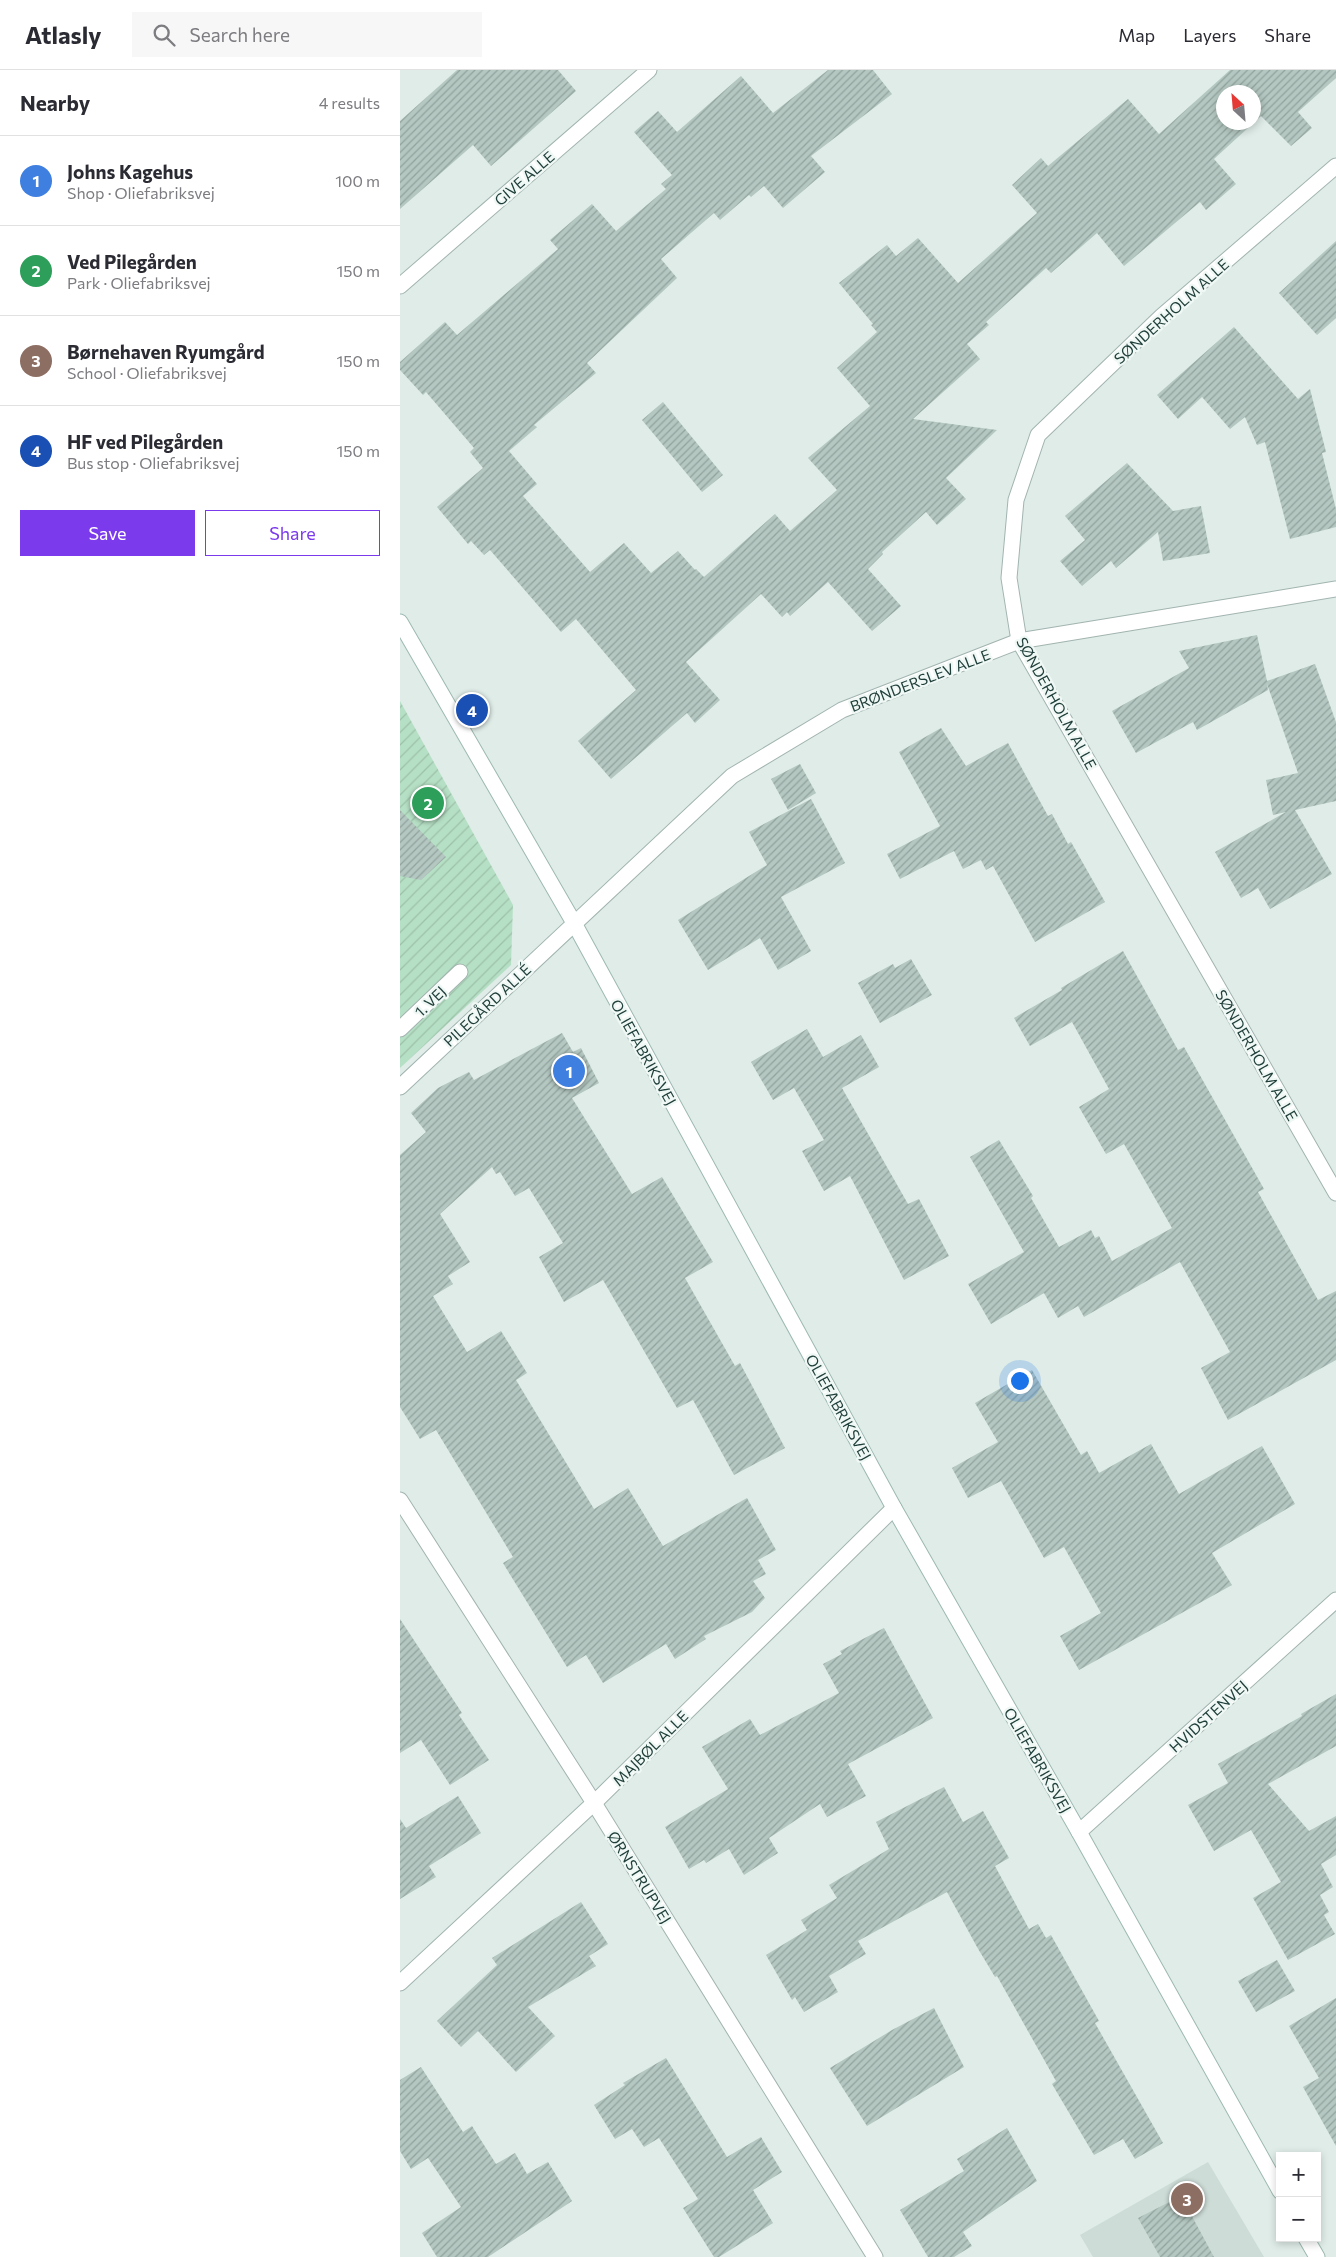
<!DOCTYPE html>
<html lang="en">
<head>
<meta charset="utf-8">
<style>
	body { margin:0; font-family:Commissioner,sans-serif; background:#f7f7f7; color:#2b2b33 }
	.controls { position:absolute; right:15px; bottom:15px; display:grid; overflow:hidden; border-radius:0px; box-shadow:0 2px 8px #0003 }
	.controls button { width:45px; height:45px; display:grid; place-items:center; padding:0; border:0; border-bottom:1px solid #e1e1e2; background:#fff; color:#2b2b33; font:25px sans-serif }
	.compass { position:absolute; left:816px; top:15px; width:45px; height:45px; border-radius:50%; background:#fff; box-shadow:0 2px 8px #0003; rotate:334deg }
	.you { position:absolute; left:619px; top:1310px; width:18px; height:18px; margin:-12px; border:4px solid #fff; border-radius:50%; background:#1a73e8; box-shadow:0 0 0 8px #1a73e833 }
	.badge { display:grid; place-items:center; width:32px; height:32px; border-radius:50%; background:#7c3aed; color:#fff; font-size:16px; font-weight:700 }
	.pin { position:absolute; translate:-50% -50%; border:2px solid #fff; box-shadow:0 1px 5px #0006 }
	.list { margin:0; padding:0; list-style:none }
	h2 { display:flex; justify-content:space-between; align-items:center; height:65px; margin:0; padding:0 20px; font-size:21px }
	h2 small { font-size:16px; font-weight:400; color:#7c7c81 }
	.list li { display:grid; grid-template-columns:32px 1fr auto; gap:15px; align-items:center; box-sizing:border-box; height:90px; padding:0 20px; border-top:1px solid #e1e1e2 }
	.list b { display:block; font-size:19px; white-space:nowrap }
	.list p { margin:0; font-size:16px; white-space:nowrap; color:#7c7c81 }
	.list em { font-size:16px; font-style:normal; color:#7c7c81 }
	.actions { display:flex; gap:10px; padding:15px 20px }
	.actions a { flex:1; padding:11px 0; border:1px solid #7c3aed; border-radius:0px; text-align:center; font-size:18px; color:#7c3aed }
	.actions .main { background:#7c3aed; color:#fff }
	.icon { flex:none; width:28px; height:28px; fill:none; stroke:currentColor; stroke-width:2; stroke-linecap:round; stroke-linejoin:round }
	.map { position:relative; flex:none; width:936px; height:2187px; overflow:hidden }
	header { display:flex; align-items:center; gap:30px; box-sizing:border-box; height:70px; padding:0 25px; background:#fff; border-bottom:1px solid #e1e1e2 }
	header strong { font-size:24px }
	nav { display:flex; gap:28px; margin-inline-start:auto; font-size:18px }
	.search { width:350px; height:45px; background:#f7f7f7; display:flex; align-items:center; gap:12px; box-sizing:border-box; padding:0 18px; border-radius:0px; color:#7c7c81; font-size:19px }
	main { display:flex }
	aside { flex:1; background:#fff }
	.map>svg:first-child { display:block }
	.built { fill:#cddcd7 }
	.garden { fill:url(#garden-furrows) }
	.building { fill:url(#building-hatch); fill-rule:evenodd }
	.lines { fill:none; stroke-linecap:round; stroke-linejoin:round }
	.lane-casing { stroke:#a2b4b0; stroke-width:17 }
	.street-casing { stroke:#a2b4b0; stroke-width:17 }
	.secondary-casing { stroke:#9db9b2; stroke-width:17 }
	.lane { stroke:#fff; stroke-width:15 }
	.street { stroke:#fff; stroke-width:15 }
	.secondary { stroke:#fff; stroke-width:15 }
	.labels { text-anchor:middle; dominant-baseline:central; stroke-width:4.5; stroke-linejoin:round; paint-order:stroke }
	.street-label { font-size:15px; fill:#1f3e39; stroke:#f0f8f5 }
</style>
</head>
<body>
<header>
<strong>Atlasly</strong>
<div class="search"><svg class="icon" aria-label="search" viewBox="0 0 24 24"><circle cx="10" cy="10" r="6"/><path d="M15 15l6 6"/></svg>Search here</div>
<nav><a>Map</a><a>Layers</a><a>Share</a></nav>
</header>
<main>
<aside>
<h2>Nearby<small>4 results</small></h2>
<ul class="list">
<li><span class="badge" style="background:#3f7fe0">1</span><div><b>Johns Kagehus</b><p>Shop · Oliefabriksvej</p></div><em>100 m</em></li>
<li><span class="badge" style="background:#2e9e5b">2</span><div><b>Ved Pilegården</b><p>Park · Oliefabriksvej</p></div><em>150 m</em></li>
<li><span class="badge" style="background:#8d6e63">3</span><div><b>Børnehaven Ryumgård</b><p>School · Oliefabriksvej</p></div><em>150 m</em></li>
<li><span class="badge" style="background:#1a4fb4">4</span><div><b>HF ved Pilegården</b><p>Bus stop · Oliefabriksvej</p></div><em>150 m</em></li>
</ul>
<div class="actions"><a class="main">Save</a><a>Share</a></div>
</aside>
<div class="map">
<svg width="936" height="2187" viewBox="0 0 936 2187">
	<defs>
		<pattern id="garden-furrows" width="10" height="10" patternUnits="userSpaceOnUse" patternTransform="scale(1.25)"><rect width="10" height="10" fill="#b6e0c5"/><path d="M-1 1l2-2M0 10L10 0M9 11l2-2" fill="none" stroke="#9cc1aa"/></pattern>
		<pattern id="building-hatch" width="6" height="6" patternUnits="userSpaceOnUse" patternTransform="scale(1.25)"><rect width="6" height="6" fill="#b4c7c1"/><path d="M-1 1l2-2M0 6l6-6M5 7l2-2" fill="none" stroke="#92a39e"/></pattern>
	</defs>
	<rect width="100%" height="100%" fill="#dfece8"/>
	<!-- built -->
	<polygon class="built" points="808,2092 864,2187 693,2187 680,2165"/>
	<!-- garden -->
	<polygon class="garden" points="0,631 113,835 111,895 0,998"/>
	<!-- building -->
	<g class="building">
		<polygon points="57,0 158,0 176,21 91,96 73,75 0,139 0,51"/>
		<path d="M428,0H473L492,24L411,86L425,102L383,138L364,116L351,127L349,125L320,150L314,143L261,189L277,208L187,293L196,303L134,355L137,357L109,381L137,414L123,426L190,502L224,473L251,503L278,481L295,500L296,499L304,507L375,444L390,461L437,420L408,388L470,336L437,298L477,262L471,255L473,254L439,213L487,175L496,186L518,168L558,213L637,143L612,115L641,88L648,96L728,29L759,64L830,0H936V8L898,42L912,58L891,76L861,46L814,89L836,114L806,140L800,132L724,196L697,163L651,203L646,198L586,252L589,255L567,274L580,289L513,349L597,360L546,408L566,429L537,455L526,442L482,482L483,484L468,499L501,536L472,561L428,512L390,546L387,542L382,547L361,524L286,592L320,630L295,653L287,643L211,709L178,671L236,620L176,549L161,562L90,480L84,485L71,471L68,474L37,437L83,398L70,382L74,378L26,322L23,325L0,300V292L45,252L57,265L158,179L150,170L192,134L216,161L266,119L261,114L272,105L234,62L258,41L277,62L341,6L373,43ZM824,22H854V52H824Z"/>
		<polygon points="936,171 936,248 917,265 879,223"/>
		<polygon points="834,257 898,329 910,319 926,382 922,383 936,439 936,457 890,469 865,372 857,375 845,347 830,359 802,327 778,349 757,325"/>
		<polygon points="263,332 323,405 302,422 242,350"/>
		<polygon points="727,393 773,441 801,436 810,483 763,491 758,462 716,498 711,491 682,516 660,491 685,470 665,446"/>
		<polygon points="857,565 867,611 915,594 936,652 936,731 895,740 932,804 870,839 858,818 841,828 815,782 886,742 873,745 866,710 898,703 867,614 868,620 797,660 793,652 736,683 712,641 789,598 779,581"/>
		<polygon points="541,658 566,696 608,673 648,746 652,744 668,774 671,772 705,832 635,872 593,796 586,800 581,790 563,799 554,781 500,809 487,784 540,756 499,682"/>
		<polygon points="400,694 416,723 388,740 371,709"/>
		<polygon points="411,729 445,793 381,827 411,881 378,900 360,868 308,900 278,850 367,795 349,762"/>
		<polygon points="0,740 46,787 21,810 0,806"/>
		<polygon points="723,881 778,980 784,977 864,1119 858,1122 918,1230 936,1221 936,1290 828,1350 801,1298 830,1282 780,1192 684,1247 678,1236 658,1248 644,1223 591,1254 568,1214 624,1182 570,1087 599,1070 633,1126 631,1128 659,1177 691,1160 695,1168 699,1166 712,1191 772,1158 724,1074 706,1084 679,1037 709,1019 672,952 630,976 614,948 662,920 661,918"/>
		<polygon points="511,889 532,925 480,953 458,913 493,894 495,898"/>
		<polygon points="407,959 423,987 461,965 479,997 442,1018 508,1134 519,1129 549,1186 504,1210 450,1106 424,1121 402,1081 424,1070 394,1018 373,1030 351,992"/>
		<polygon points="162,963 173,982 181,978 199,1013 172,1028 232,1124 262,1107 313,1192 285,1208 335,1296 340,1293 385,1378 334,1405 293,1330 277,1338 203,1210 164,1232 139,1187 163,1173 129,1118 115,1126 100,1102 96,1104 92,1097 40,1144 70,1192 48,1206 53,1214 33,1226 67,1282 101,1261 127,1303 116,1310 194,1439 228,1418 263,1476 347,1428 376,1480 358,1490 366,1504 353,1511 365,1528 352,1542 304,1566 306,1569 275,1589 266,1574 203,1613 186,1585 167,1597 103,1493 113,1487 36,1360 20,1369 0,1337 0,1085 26,1062 11,1043 38,1018 69,1002 74,1010"/>
		<polygon points="632,1300 681,1385 687,1381 699,1403 751,1374 779,1424 862,1376 895,1434 812,1483 832,1515 679,1600 660,1566 701,1543 664,1477 644,1488 601,1411 568,1428 552,1398 598,1372 575,1333"/>
		<polygon points="0,1549 62,1643 59,1645 89,1690 50,1715 21,1670 0,1683"/>
		<polygon points="484,1558 533,1648 448,1694 466,1726 427,1747 420,1734 369,1768 378,1783 344,1805 329,1779 306,1793 304,1790 289,1799 265,1757 328,1719 302,1677 350,1649 360,1665 439,1623 423,1594 442,1584 440,1581"/>
		<polygon points="936,1624 936,1676 868,1714 909,1761 936,1746 936,1785 921,1794 933,1817 920,1825 929,1842 924,1845 935,1864 888,1890 853,1828 881,1812 851,1760 814,1781 788,1735 828,1713 818,1694 902,1646 901,1644"/>
		<polygon points="544,1717 563,1752 583,1741 609,1788 595,1796 629,1859 638,1854 646,1868 651,1865 699,1951 695,1953 763,2073 735,2089 723,2069 694,2085 652,2014 656,2011 597,1906 595,1907 577,1877 547,1822 458,1871 466,1884 429,1906 438,1922 404,1942 395,1927 392,1930 366,1885 407,1860 401,1850 437,1828 429,1815 489,1779 476,1752"/>
		<polygon points="58,1726 81,1763 29,1796 36,1807 0,1829 0,1749 6,1758"/>
		<polygon points="181,1832 208,1874 189,1886 196,1896 128,1937 155,1966 116,2002 78,1961 61,1977 37,1951 97,1895 92,1888"/>
		<polygon points="877,1890 895,1921 856,1942 838,1911"/>
		<polygon points="936,1928 936,2076 903,2017 919,2008 889,1956"/>
		<polygon points="534,1938 564,1997 467,2056 430,1998 492,1960"/>
		<polygon points="266,1988 327,2087 361,2067 382,2102 353,2120 373,2153 319,2187 314,2187 283,2138 298,2129 259,2068 244,2077 232,2059 215,2069 194,2035 225,2015 223,2013"/>
		<polygon points="21,1997 63,2062 72,2056 96,2094 115,2083 127,2104 148,2092 172,2131 88,2187 37,2187 22,2163 61,2137 28,2088 11,2099 0,2081 0,2010"/>
		<polygon points="607,2058 637,2111 563,2162 572,2176 554,2187 528,2187 500,2140 564,2101 557,2089"/>
		<polygon points="781,2126 814,2187 760,2187 738,2148"/>
	</g>
	<g class="lines">
		<defs>
			<polyline id="lane" points="0,959 60,902"/>
			<g id="street">
				<polyline points="936,96 762,246 638,365 616,430 609,508 619,571 936,1123"/>
				<polyline points="0,216 249,0"/>
				<polyline points="0,1017 332,706 442,640 619,571 936,519"/>
				<polyline points="0,1430 194,1733 475,2187"/>
				<polyline points="679,1762 936,1530"/>
				<polyline points="0,1913 194,1733 494,1438"/>
			</g>
			<g id="secondary">
				<polyline points="0,552 174,853 494,1438 679,1762 880,2121"/>
				<polyline points="906,2168 917,2187"/>
			</g>
		</defs>
		<!-- lane casing -->
		<use href="#lane" class="lane-casing"/>
		<!-- street casing -->
		<use href="#street" class="street-casing"/>
		<!-- secondary casing -->
		<use href="#secondary" class="secondary-casing"/>
		<!-- lane -->
		<use href="#lane" class="lane"/>
		<!-- street -->
		<use href="#street" class="street"/>
		<!-- secondary -->
		<use href="#secondary" class="secondary"/>
	</g>
	<g class="labels">
		<!-- street labels -->
		<g class="street-label">
			<text transform="translate(124 108) rotate(-41)">GIVE ALLE</text>
			<text transform="translate(771 241) rotate(-42)">SØNDERHOLM ALLE</text>
			<text transform="translate(520 610) rotate(-21)">BRØNDERSLEV ALLE</text>
			<text transform="translate(657 633) rotate(61)">SØNDERHOLM ALLE</text>
			<text transform="translate(30 931) rotate(-44)">1. VEJ</text>
			<text transform="translate(87 935) rotate(-43)">PILEGÅRD ALLÉ</text>
			<text transform="translate(244 982) rotate(61)">OLIEFABRIKSVEJ</text>
			<text transform="translate(857 985) rotate(60)">SØNDERHOLM ALLE</text>
			<text transform="translate(439 1337) rotate(61)">OLIEFABRIKSVEJ</text>
			<text transform="translate(808 1646) rotate(-42)">HVIDSTENVEJ</text>
			<text transform="translate(250 1678) rotate(-45)">MAJBØL ALLE</text>
			<text transform="translate(638 1690) rotate(60)">OLIEFABRIKSVEJ</text>
			<text transform="translate(240 1807) rotate(58)">ØRNSTRUPVEJ</text>
		</g>
	</g>
</svg>
<div class="controls">
<button>+</button>
<button>−</button>
</div>
<svg class="compass" viewBox="-18 -18 36 36"><path d="M0-13l5 13h-10z" fill="#e53935"/><path d="M0 13l5-13h-10z" fill="#7c7c81"/></svg>
<div class="you"></div>
<div class="pin badge" style="left:169px;top:1001px;background:#3f7fe0">1</div>
<div class="pin badge" style="left:28px;top:733px;background:#2e9e5b">2</div>
<div class="pin badge" style="left:787px;top:2129px;background:#8d6e63">3</div>
<div class="pin badge" style="left:72px;top:640px;background:#1a4fb4">4</div>
</div>
</main>
</body>
</html>
